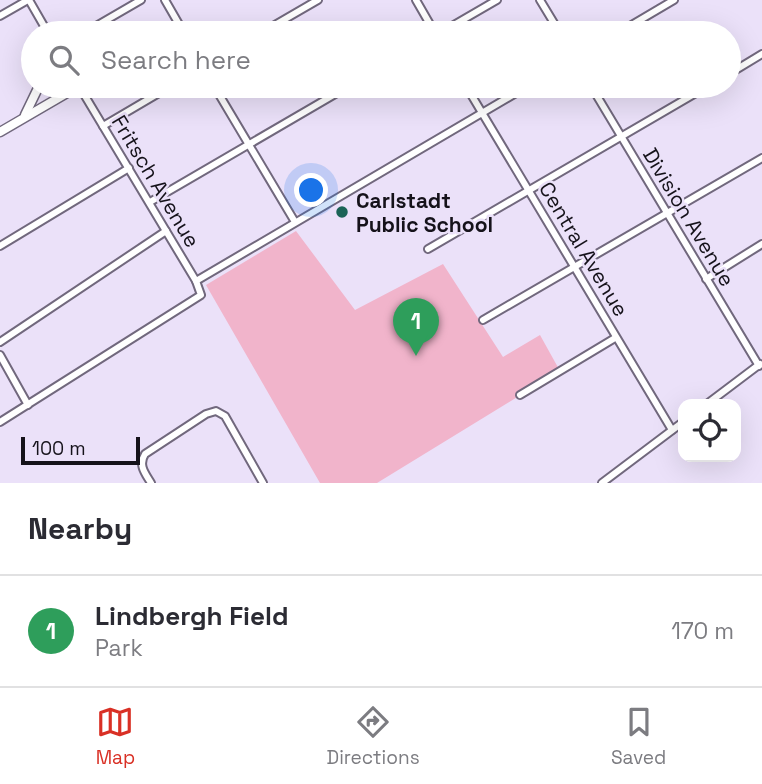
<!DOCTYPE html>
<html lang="en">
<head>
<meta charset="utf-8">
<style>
	body { margin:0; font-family:"Space Grotesk",sans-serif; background:#f7f7f7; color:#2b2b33 }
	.controls { position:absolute; right:21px; bottom:21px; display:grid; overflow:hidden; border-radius:14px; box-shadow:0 7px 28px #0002 }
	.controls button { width:63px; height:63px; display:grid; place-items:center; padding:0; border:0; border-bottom:2px solid #e1e1e2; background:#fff; color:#2b2b33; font:35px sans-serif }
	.scale { position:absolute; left:21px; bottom:18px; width:119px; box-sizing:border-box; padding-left:7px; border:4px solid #15121a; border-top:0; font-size:19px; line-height:24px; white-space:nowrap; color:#15121a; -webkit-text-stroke:5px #ebe1f9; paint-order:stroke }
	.you { position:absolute; left:312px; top:191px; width:24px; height:24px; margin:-18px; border:5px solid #fff; border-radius:50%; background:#1a73e8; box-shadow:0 0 0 10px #1a73e833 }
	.badge { display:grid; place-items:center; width:46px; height:46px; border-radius:50%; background:#d93025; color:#fff; font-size:23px; font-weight:700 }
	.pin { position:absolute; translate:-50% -58px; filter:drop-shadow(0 2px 4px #0008) }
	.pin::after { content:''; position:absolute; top:37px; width:24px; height:21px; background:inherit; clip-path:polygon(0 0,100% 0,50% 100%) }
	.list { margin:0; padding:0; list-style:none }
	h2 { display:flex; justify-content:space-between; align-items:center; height:91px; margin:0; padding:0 28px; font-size:30px }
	h2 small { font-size:23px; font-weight:400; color:#7c7c81 }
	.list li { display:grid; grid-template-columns:46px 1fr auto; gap:21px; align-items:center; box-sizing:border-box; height:112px; padding:0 28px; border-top:2px solid #e1e1e2 }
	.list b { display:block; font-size:26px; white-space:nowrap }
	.list p { margin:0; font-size:23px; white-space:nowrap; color:#7c7c81 }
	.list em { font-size:23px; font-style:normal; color:#7c7c81 }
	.icon { flex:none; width:38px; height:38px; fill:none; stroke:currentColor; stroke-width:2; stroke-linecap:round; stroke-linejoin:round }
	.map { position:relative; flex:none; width:762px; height:483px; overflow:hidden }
	.search { position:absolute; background:#fff; box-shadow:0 7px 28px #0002; left:21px; right:21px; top:21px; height:77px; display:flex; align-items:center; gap:18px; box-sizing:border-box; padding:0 24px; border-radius:38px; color:#7c7c81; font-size:26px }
	.sheet { height:203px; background:#fff }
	nav { display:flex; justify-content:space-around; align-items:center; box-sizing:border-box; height:98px; border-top:2px solid #e1e1e2; background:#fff; font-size:19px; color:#7c7c81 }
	nav a { display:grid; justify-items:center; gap:4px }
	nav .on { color:#d93025 }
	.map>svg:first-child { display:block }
	.green { fill:#f1b4cb }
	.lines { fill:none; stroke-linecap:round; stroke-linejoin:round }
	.minor-casing { stroke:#71687d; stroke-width:10 }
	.tertiary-casing { stroke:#71687d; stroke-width:11 }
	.minor { stroke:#fff; stroke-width:6 }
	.tertiary { stroke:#fff; stroke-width:8 }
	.poi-dot { fill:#1b6357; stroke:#ebe1f9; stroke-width:2.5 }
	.labels { text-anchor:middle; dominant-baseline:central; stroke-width:5; stroke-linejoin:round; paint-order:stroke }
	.street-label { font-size:21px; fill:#15121a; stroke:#ebe1f9 }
	.poi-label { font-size:21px; font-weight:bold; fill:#15121a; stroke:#ebe1f9; text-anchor:start }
</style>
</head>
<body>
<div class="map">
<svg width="762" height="483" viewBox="0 0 762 483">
	<rect width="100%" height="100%" fill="#ebe1f9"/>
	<!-- green -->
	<polygon class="green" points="296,231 355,310 443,264 503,357 540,335 560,371 377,483 320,483 206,285"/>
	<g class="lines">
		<defs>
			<g id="minor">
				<polyline points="29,0 48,33"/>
				<polyline points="165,0 184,33"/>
				<polyline points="416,0 435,33"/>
				<polyline points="540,0 560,33"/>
				<polyline points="0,16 28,0"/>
				<polyline points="84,33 141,0"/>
				<polyline points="261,33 318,0"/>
				<polyline points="440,33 497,0"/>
				<polyline points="618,33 674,0"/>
				<polyline points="729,74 762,54"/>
				<polyline points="214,86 295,222"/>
				<polyline points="466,86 672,430"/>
				<polyline points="591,86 759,366"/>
				<polyline points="103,126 171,86"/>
				<polyline points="150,202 349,86"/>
				<polyline points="0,246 129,168"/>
				<polyline points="428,249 708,86"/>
				<polyline points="706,279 762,244"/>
				<polyline points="196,281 528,86"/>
				<polyline points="483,320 762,158"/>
				<polyline points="0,342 166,231"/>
				<polyline points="0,355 28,405"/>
				<polyline points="520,395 615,338"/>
				<polyline points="707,404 760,364"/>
				<polyline points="0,422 201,295 196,281 79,86"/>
				<path d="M151,483C145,473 138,465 145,454L206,414L216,411L225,416L263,483"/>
				<polyline points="602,483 683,422"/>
			</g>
			<g id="tertiary">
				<polyline points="25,115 39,86"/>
				<polyline points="0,132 79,86"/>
			</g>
		</defs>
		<!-- minor casing -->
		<use href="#minor" class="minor-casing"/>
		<!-- tertiary casing -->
		<use href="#tertiary" class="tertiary-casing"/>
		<!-- minor -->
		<use href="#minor" class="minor"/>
		<!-- tertiary -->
		<use href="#tertiary" class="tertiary"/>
	</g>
	<!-- markers -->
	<circle class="poi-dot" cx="342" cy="212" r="7"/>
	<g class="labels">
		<!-- street labels -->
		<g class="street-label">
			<text transform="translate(156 181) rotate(59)">Fritsch Avenue</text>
			<text transform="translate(689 217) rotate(59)">Division Avenue</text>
			<text transform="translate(584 249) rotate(59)">Central Avenue</text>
		</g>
		<!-- poi labels -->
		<g class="poi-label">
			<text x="356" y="200">Carlstadt<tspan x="356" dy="24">Public School</tspan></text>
		</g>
	</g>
</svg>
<div class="controls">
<button><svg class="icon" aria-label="locate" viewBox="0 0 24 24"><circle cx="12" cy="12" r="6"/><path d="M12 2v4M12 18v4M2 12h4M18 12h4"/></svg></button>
</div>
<div class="scale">100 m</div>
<div class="you"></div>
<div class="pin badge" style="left:416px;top:356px;background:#2e9e5b">1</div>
<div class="search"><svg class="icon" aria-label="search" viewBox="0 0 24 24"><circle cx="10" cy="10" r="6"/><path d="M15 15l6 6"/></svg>Search here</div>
</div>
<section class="sheet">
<h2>Nearby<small></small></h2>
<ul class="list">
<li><span class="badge" style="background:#2e9e5b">1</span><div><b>Lindbergh Field</b><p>Park</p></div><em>170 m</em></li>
</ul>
</section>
<nav>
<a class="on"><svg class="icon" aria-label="map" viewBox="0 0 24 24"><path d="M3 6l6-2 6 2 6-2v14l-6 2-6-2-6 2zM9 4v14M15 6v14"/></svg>Map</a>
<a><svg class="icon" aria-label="directions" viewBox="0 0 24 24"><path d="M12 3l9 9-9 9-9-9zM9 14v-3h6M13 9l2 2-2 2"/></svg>Directions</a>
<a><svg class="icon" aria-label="saved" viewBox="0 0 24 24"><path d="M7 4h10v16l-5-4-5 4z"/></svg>Saved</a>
</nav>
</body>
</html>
